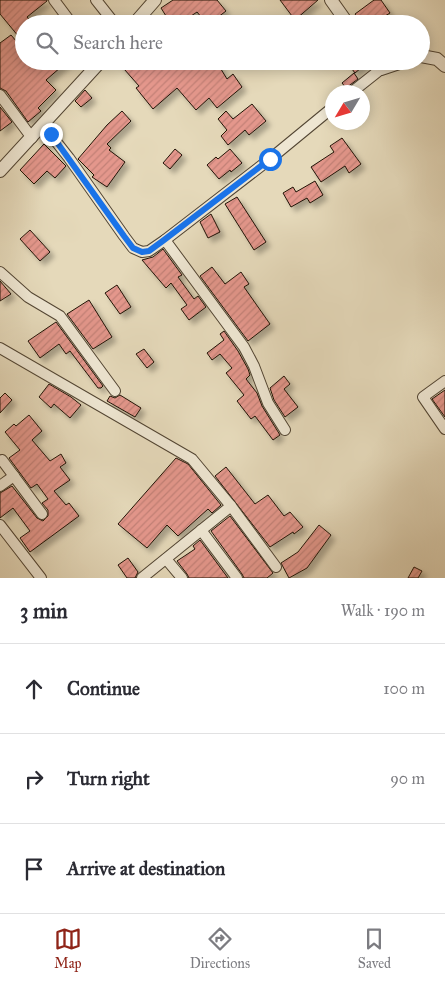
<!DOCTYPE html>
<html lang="en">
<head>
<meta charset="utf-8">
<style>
	body { margin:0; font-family:"IM FELL Great Primer",serif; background:#f2f2f3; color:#2b2b33 }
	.compass { position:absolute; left:325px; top:85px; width:45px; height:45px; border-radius:50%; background:#fff; box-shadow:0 2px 12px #0003; rotate:232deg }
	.stop { position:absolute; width:15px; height:15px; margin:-11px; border:4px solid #1a73e8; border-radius:50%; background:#fff }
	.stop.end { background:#1a73e8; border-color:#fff; box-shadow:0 1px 5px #0008 }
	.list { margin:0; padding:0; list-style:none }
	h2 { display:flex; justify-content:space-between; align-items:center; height:65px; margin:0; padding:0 20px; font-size:21px }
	h2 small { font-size:16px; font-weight:400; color:#7c7c81 }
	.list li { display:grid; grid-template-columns:32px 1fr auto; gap:15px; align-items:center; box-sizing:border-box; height:90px; padding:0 20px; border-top:1px solid #e1e1e2 }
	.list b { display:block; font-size:19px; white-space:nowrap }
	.list em { font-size:16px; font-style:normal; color:#7c7c81 }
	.icon { flex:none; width:28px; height:28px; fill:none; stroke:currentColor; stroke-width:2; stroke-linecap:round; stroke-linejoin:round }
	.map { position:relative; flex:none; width:445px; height:578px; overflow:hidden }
	.search { position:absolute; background:#fff; box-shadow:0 2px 12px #0003; left:15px; right:15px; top:15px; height:55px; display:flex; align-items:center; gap:12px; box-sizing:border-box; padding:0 18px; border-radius:28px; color:#7c7c81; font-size:19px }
	.sheet { height:335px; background:#fff }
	nav { display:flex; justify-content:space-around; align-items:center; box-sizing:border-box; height:70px; border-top:1px solid #e1e1e2; background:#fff; font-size:14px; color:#7c7c81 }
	nav a { display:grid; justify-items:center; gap:2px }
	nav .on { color:#8f2418 }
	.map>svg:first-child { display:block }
	.building { fill:url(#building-hatch); stroke:#211406; filter:url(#shadow) }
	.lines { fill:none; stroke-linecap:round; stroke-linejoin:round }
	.minor-casing { stroke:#524533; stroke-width:12 }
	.tertiary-casing { stroke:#524533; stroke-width:14 }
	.minor { stroke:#eee6d2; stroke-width:10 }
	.tertiary { stroke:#eee6d2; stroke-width:12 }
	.route { stroke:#1a73e8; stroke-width:6 }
</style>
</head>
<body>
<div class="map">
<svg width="445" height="578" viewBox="0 0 445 578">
	<defs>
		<pattern id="building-hatch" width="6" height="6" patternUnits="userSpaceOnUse" patternTransform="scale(1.25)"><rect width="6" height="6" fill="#e4978c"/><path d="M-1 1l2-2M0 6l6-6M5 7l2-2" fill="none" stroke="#c38177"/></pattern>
		<filter id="shadow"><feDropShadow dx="4.5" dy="4.5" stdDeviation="2.5" flood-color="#0004"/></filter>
	</defs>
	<rect width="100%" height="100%" fill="#e5d9ba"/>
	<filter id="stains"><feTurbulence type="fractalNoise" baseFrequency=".004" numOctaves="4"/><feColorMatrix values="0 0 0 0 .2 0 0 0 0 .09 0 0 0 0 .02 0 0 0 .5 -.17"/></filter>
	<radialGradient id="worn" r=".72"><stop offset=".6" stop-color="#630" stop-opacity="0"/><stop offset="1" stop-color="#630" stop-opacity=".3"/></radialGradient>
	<!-- building -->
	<g class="building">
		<polygon points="0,0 47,0 47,1 27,17 33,24 24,24 24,33 19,37 0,14"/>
		<polygon points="173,0 217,0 226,11 209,24 207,24 197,12 179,24 171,24 161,8"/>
		<polygon points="280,0 318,0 295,20"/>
		<polygon points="374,0 381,0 390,13 385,16 391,24 362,24 355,14"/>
		<polygon points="11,35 23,49 20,51 24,56 24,61 68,61 46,80 56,90 38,108 41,111 28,122 6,91 0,88 0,43"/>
		<polygon points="117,61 216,61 227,79 233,74 242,87 217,108 209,98 196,110 177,88 153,109 136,88 139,86"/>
		<polygon points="346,61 367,61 367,63 355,73"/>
		<polygon points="354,73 358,79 346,88 342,83"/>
		<polygon points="85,90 92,98 81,107 75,101"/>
		<polygon points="252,104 266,121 249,135 245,130 228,145 221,136 227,130 218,119 226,111 233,119"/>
		<polygon points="0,107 12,122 0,131"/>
		<polygon points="122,111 131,121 107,144 111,148 109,150 125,162 107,187 92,177 94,175 78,159 107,125"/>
		<polygon points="342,138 361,164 349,173 345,166 321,182 311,167 334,152 330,146"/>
		<polygon points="44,144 66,166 55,178 47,171 34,184 20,170"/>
		<polygon points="175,149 182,155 170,169 163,163"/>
		<polygon points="230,149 242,163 231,172 230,170 219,179 207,165 216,157 218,159"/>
		<polygon points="315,181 323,195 310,203 307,198 291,207 283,193 293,187 296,192"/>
		<polygon points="237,197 266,242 254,250 225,204"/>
		<polygon points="211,214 220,232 208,238 200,222"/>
		<polygon points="30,230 50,252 40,261 20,239"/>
		<polygon points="163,249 182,275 178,277 194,299 198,296 206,307 189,320 181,309 187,305 171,283 166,288 142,260 153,257"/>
		<polygon points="212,267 225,284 241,272 249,284 244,287 270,324 248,341 200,276"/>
		<polygon points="0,281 11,294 0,301"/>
		<polygon points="117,285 131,307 120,314 105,293"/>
		<polygon points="89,300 112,337 93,349 67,314"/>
		<polygon points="56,322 103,386 101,388 98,388 70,351 66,354 59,344 40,358 28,341"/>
		<polygon points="224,331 238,351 248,369 250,375 246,379 257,393 262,406 280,435 273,440 255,416 251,419 237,401 244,395 226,373 232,368 220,354 212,360 207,353 224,340 220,334"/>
		<polygon points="144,349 154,362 147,368 136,354"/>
		<polygon points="284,376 290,384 284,389 298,407 285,417 274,400 270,388"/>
		<polygon points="49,384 71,397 81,405 70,418 54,404 51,408 39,397"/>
		<polygon points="445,390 445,417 432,399"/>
		<polygon points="5,393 12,400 0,413 0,398"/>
		<polygon points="120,395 141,408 135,417 107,401 110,396 115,398"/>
		<polygon points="29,415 42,431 32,440 50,461 61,454 66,463 60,467 70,480 54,491 66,505 69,503 79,516 30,552 20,538 30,531 13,508 0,518 0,493 12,486 37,518 43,521 48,516 48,510 42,503 48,499 37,484 31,488 9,458 20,450 5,432 14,424 16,426"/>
		<polygon points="176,458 188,464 221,505 212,513 208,509 178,536 167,525 147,548 118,524"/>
		<polygon points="226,467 255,504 268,495 284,516 290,512 303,527 294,534 293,532 270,547 215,476"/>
		<polygon points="230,516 273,573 267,578 244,578 242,574 211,531"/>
		<polygon points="319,525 331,535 307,568 289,578 281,563 298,552"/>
		<polygon points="200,540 228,578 189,578 187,574 177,561 195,549 193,546"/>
		<polygon points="128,558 138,572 135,578 127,578 118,565"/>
		<polygon points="414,567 422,571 418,578 408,578"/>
	</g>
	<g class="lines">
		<defs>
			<g id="minor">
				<polyline points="54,0 72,24"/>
				<polyline points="96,0 115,24"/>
				<polyline points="352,92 381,69"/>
				<polyline points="0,95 32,138"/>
				<polyline points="43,125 69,158 124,236 133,248 142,252 149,251 165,240 270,159 332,108"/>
				<polyline points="165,240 244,347 254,366 268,403 285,430"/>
				<polyline points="0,272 28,297 60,316 115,391"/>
				<polyline points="0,348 192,459 231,506 276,567"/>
				<polyline points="445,381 423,397 445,429"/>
				<polyline points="2,460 42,514"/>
				<polyline points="0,486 14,476"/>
				<polyline points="0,525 41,578"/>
				<polyline points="201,530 237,578"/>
				<polyline points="166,559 182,578"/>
				<polyline points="142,578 231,506"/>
			</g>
			<g id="tertiary">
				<polyline points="331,0 348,24"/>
				<polyline points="134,24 155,0"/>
				<polyline points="421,56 437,59 445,66"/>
				<polyline points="375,61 381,69 405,61"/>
				<polyline points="0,171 101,61"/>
			</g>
		</defs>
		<!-- minor casing -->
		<use href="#minor" class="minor-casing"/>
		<!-- tertiary casing -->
		<use href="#tertiary" class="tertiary-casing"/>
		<!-- minor -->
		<use href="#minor" class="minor"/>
		<!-- tertiary -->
		<use href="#tertiary" class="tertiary"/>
	</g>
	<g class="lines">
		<!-- route -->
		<polyline class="route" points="51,134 124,236 133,248 142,252 149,251 164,240 270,159"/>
	</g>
	<rect width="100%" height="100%" filter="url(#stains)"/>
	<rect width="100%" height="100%" fill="url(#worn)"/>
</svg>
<svg class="compass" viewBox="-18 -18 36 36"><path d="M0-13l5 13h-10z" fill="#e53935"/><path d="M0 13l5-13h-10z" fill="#7c7c81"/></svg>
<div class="stop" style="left:270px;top:159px"></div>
<div class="stop end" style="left:51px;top:134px"></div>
<div class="search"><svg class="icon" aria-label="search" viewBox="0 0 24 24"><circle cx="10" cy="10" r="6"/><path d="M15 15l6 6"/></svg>Search here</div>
</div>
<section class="sheet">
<h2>3 min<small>Walk · 190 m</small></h2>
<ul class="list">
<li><svg class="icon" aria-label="ahead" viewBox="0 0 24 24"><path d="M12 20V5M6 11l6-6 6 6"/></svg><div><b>Continue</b></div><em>100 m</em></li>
<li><svg class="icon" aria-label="right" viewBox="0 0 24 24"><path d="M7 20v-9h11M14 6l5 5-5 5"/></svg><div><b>Turn right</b></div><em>90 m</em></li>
<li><svg class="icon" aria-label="arrive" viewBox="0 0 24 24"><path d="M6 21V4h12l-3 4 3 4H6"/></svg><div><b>Arrive at destination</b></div></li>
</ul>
</section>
<nav>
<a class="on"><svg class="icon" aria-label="map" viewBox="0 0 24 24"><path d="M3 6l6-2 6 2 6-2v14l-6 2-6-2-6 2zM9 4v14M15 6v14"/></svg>Map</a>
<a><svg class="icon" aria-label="directions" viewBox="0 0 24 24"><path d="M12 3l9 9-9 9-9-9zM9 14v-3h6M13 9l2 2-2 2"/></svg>Directions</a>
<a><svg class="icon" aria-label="saved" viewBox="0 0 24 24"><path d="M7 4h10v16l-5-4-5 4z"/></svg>Saved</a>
</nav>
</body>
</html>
